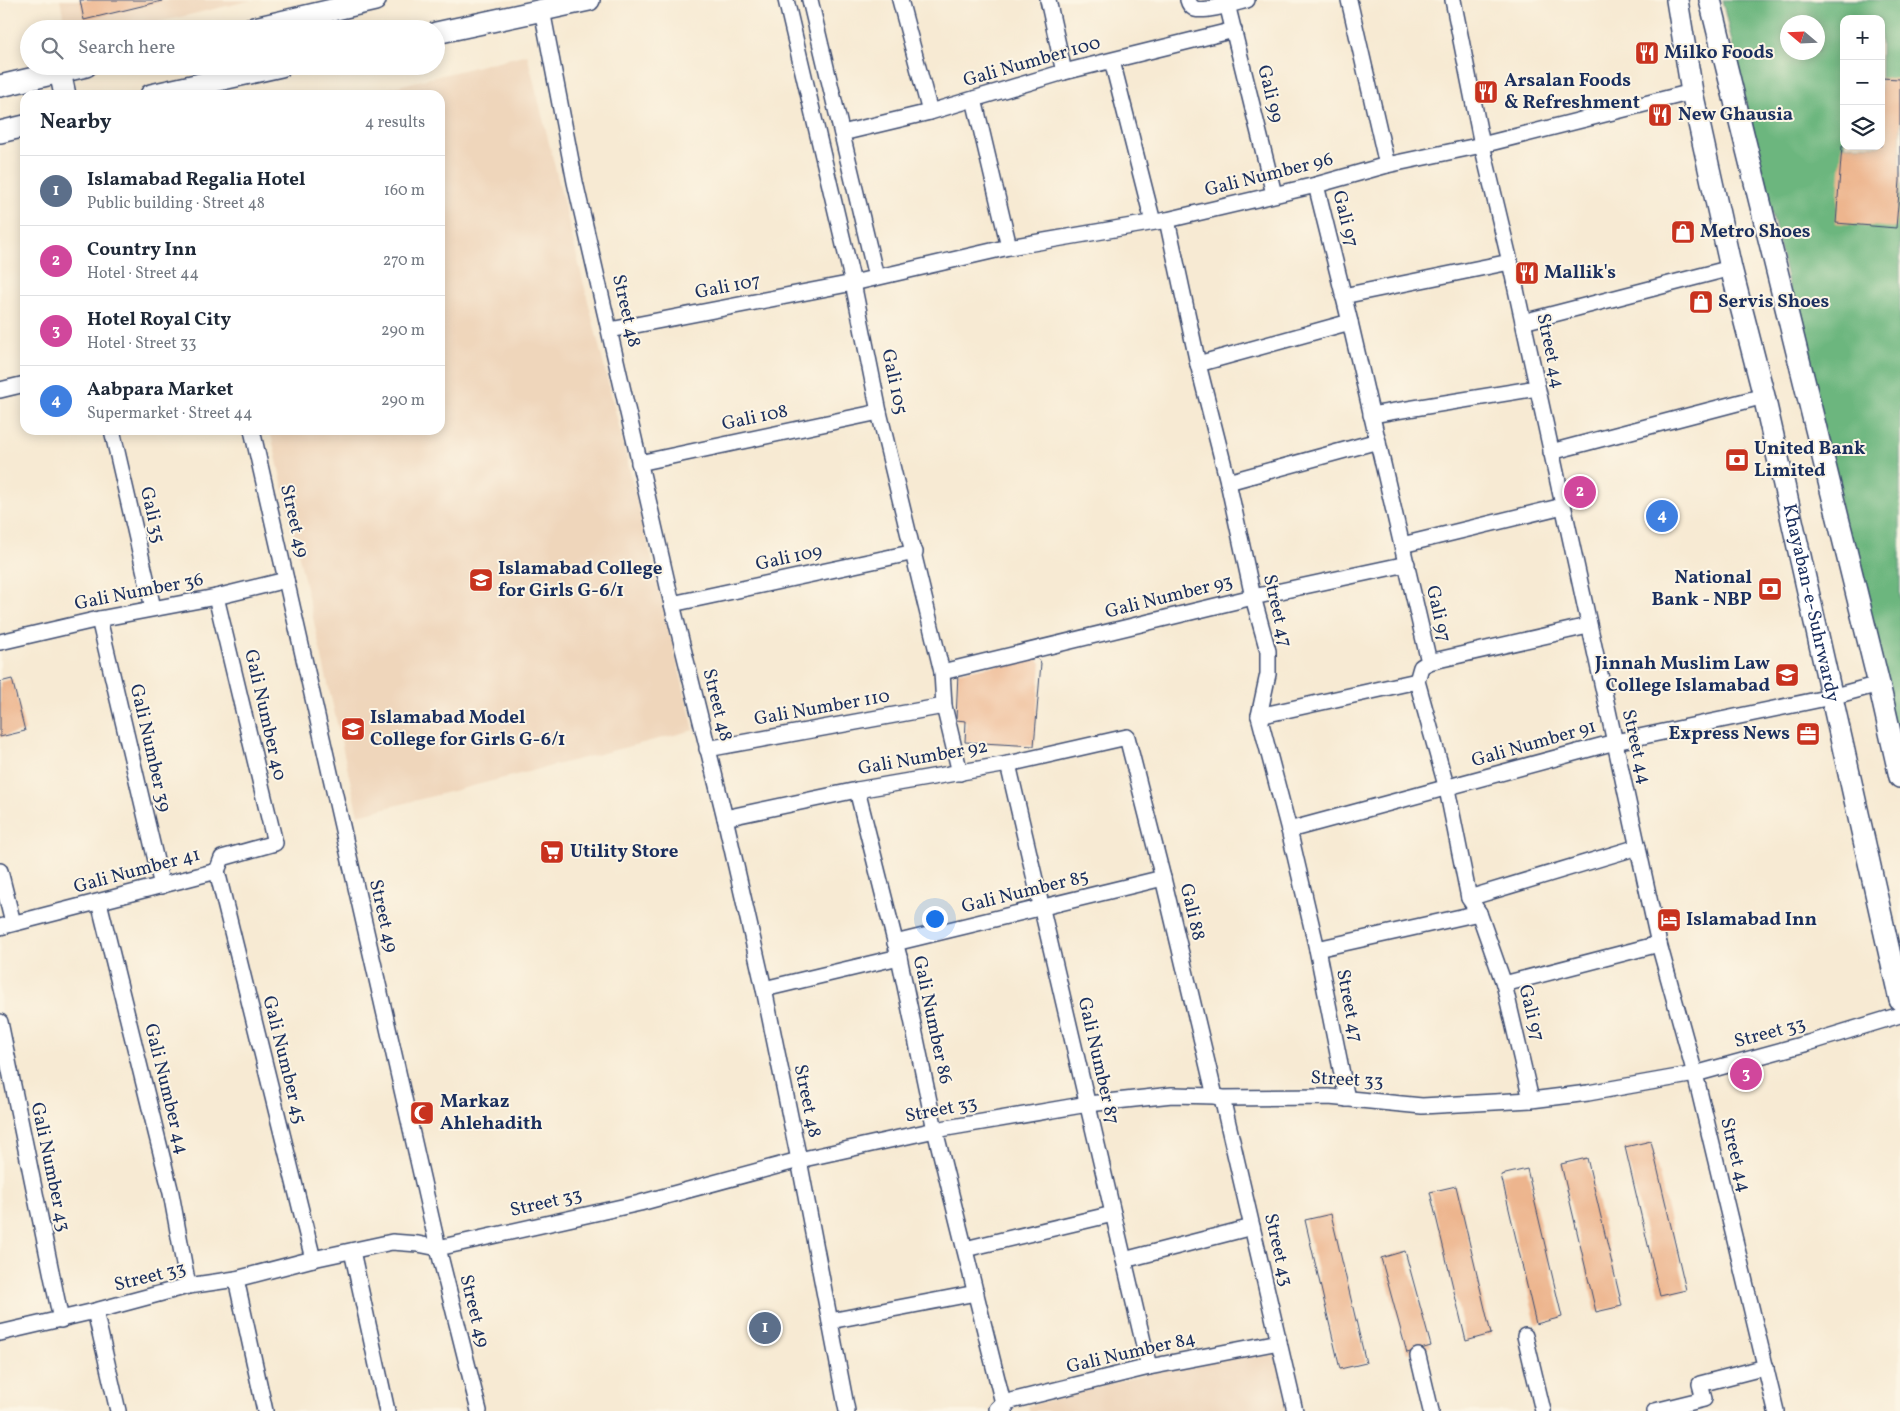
<!DOCTYPE html>
<html lang="en">
<head>
<meta charset="utf-8">
<style>
	body { margin:0; font-family:Vollkorn,serif; background:#f2f2f3; color:#1f2937 }
	.controls { position:absolute; right:15px; top:15px; display:grid; overflow:hidden; border-radius:10px; box-shadow:0 2px 12px #0003 }
	.controls button { width:45px; height:45px; display:grid; place-items:center; padding:0; border:0; border-bottom:1px solid #e0e1e3; background:#fff; color:#1f2937; font:25px sans-serif }
	.compass { position:absolute; left:1780px; top:15px; width:45px; height:45px; border-radius:50%; background:#fff; box-shadow:0 2px 12px #0003; rotate:289deg }
	.you { position:absolute; left:934px; top:918px; width:18px; height:18px; margin:-12px; border:4px solid #fff; border-radius:50%; background:#1a73e8; box-shadow:0 0 0 8px #1a73e833 }
	.badge { display:grid; place-items:center; width:32px; height:32px; border-radius:50%; background:#2563eb; color:#fff; font-size:16px; font-weight:700 }
	.pin { position:absolute; translate:-50% -50%; border:2px solid #fff; box-shadow:0 1px 5px #0006 }
	.list { margin:0; padding:0; list-style:none }
	h2 { display:flex; justify-content:space-between; align-items:center; height:65px; margin:0; padding:0 20px; font-size:21px }
	h2 small { font-size:16px; font-weight:400; color:#747a83 }
	.list li { display:grid; grid-template-columns:32px 1fr auto; gap:15px; align-items:center; box-sizing:border-box; height:70px; padding:0 20px; border-top:1px solid #e0e1e3 }
	.list b { display:block; font-size:19px; white-space:nowrap }
	.list p { margin:0; font-size:16px; white-space:nowrap; color:#747a83 }
	.list em { font-size:16px; font-style:normal; color:#747a83 }
	.icon { flex:none; width:28px; height:28px; fill:none; stroke:currentColor; stroke-width:2; stroke-linecap:round; stroke-linejoin:round }
	.map { position:relative; flex:none; width:1900px; height:1411px; overflow:hidden }
	.search { position:absolute; background:#fff; box-shadow:0 2px 12px #0003; left:20px; top:20px; width:425px; height:55px; display:flex; align-items:center; gap:12px; box-sizing:border-box; padding:0 18px; border-radius:28px; color:#747a83; font-size:19px }
	.panel { position:absolute; background:#fff; box-shadow:0 2px 12px #0003; left:20px; top:90px; width:425px; height:345px; border-radius:15px }
	.map>svg:first-child { display:block }
	.built { fill:#efd6bb }
	.forest { fill:#6cb67e; stroke:#44726e; fill-rule:evenodd }
	.building { fill:#edb58e }
	.lines { fill:none; stroke-linecap:round; stroke-linejoin:round }
	.street-casing { stroke:#3c4b70; stroke-width:18 }
	.secondary-casing { stroke:#3c4b70; stroke-width:24 }
	.street { stroke:#fff; stroke-width:15 }
	.secondary { stroke:#fff; stroke-width:21 }
	.labels { text-anchor:middle; dominant-baseline:central; stroke-width:4; stroke-linejoin:round; paint-order:stroke }
	.poi-label { font-size:19px; font-weight:bold; fill:#1b2f5e; stroke:#fcf5e5; text-anchor:start }
	.street-label { font-size:19px; fill:#1b2f5e; stroke:#fcf5e5 }
</style>
</head>
<body>
<div class="map">
<svg width="1900" height="1411" viewBox="0 0 1900 1411">
	<rect width="100%" height="100%" fill="#fcf5e5"/>
	<filter id="ink" filterUnits="userSpaceOnUse"><feTurbulence type="fractalNoise" baseFrequency=".02" numOctaves="2"/><feDisplacementMap in="SourceGraphic" scale="10" xChannelSelector="R" yChannelSelector="G"/><feConvolveMatrix kernelMatrix="1 2 1 2 8 2 1 2 1" color-interpolation-filters="sRGB"/></filter>
	<filter id="wash" filterUnits="userSpaceOnUse"><feTurbulence type="fractalNoise" baseFrequency=".0096" numOctaves="4" result="noise"/><feDisplacementMap in="SourceGraphic" scale="20" xChannelSelector="R" yChannelSelector="G"/><feGaussianBlur stdDeviation="1.12" result="paint"/><feColorMatrix in="noise" values="0 0 0 0 0 0 0 0 0 0 0 0 0 0 0 0 0 1.4 0 .05"/><feComposite in="paint" operator="in"/></filter>
	<g filter="url(#wash)">
		<rect width="100%" height="100%" fill="#f7ead3"/>
		<!-- built -->
		<g class="built">
			<polygon points="60,0 252,0 130,29 66,29"/>
			<polygon points="527,54 694,730 358,815 270,430 440,430 440,95 362,95"/>
			<polygon points="1284,1337 1299,1411 1030,1411 1028,1406"/>
		</g>
		<!-- forest -->
		<path class="forest" d="M1722,0H1900V762ZM1844,19H1881V146H1844ZM1788,22H1818V52H1788Z"/>
		<g id="blocks">
			<!-- building -->
			<g class="building">
				<polygon points="80,0 162,0 162,1 84,20"/>
				<polygon points="1881,78 1900,79 1900,181 1896,228 1836,223 1842,146 1881,146"/>
				<polygon points="1037,658 1041,663 1034,746 965,742 966,721 956,720 958,672"/>
				<polygon points="12,679 25,731 0,737 0,682"/>
				<polygon points="1651,1141 1686,1290 1660,1296 1625,1147"/>
				<polygon points="1587,1158 1622,1306 1596,1312 1561,1164"/>
				<polygon points="1527,1169 1562,1317 1536,1324 1501,1175"/>
				<polygon points="1456,1186 1491,1334 1466,1341 1430,1192"/>
				<polygon points="1331,1214 1366,1363 1340,1369 1305,1220"/>
				<polygon points="1405,1251 1431,1346 1407,1353 1381,1258"/>
			</g>
		</g>
	</g>
	<g filter="url(#ink)">
		<use href="#blocks" fill-opacity="0" stroke="#3c4b70" stroke-width="1"/>
		<g class="lines">
			<defs>
				<g id="street">
					<polyline points="786,0 853,283 879,412 942,672 944,706 960,773"/>
					<polyline points="810,0 876,277"/>
					<polyline points="900,0 930,112"/>
					<polyline points="1048,0 1064,72"/>
					<path d="M1188,0C1189,4 1191,7 1195,9C1206,12 1235,3 1247,0"/>
					<polyline points="1349,0 1387,165"/>
					<polyline points="1453,0 1482,145 1510,262 1659,944 1695,1074 1776,1411"/>
					<polyline points="1227,4 1274,194"/>
					<polyline points="542,10 575,182 672,604 725,818 764,989 799,1160 847,1411"/>
					<polyline points="1112,61 1153,222"/>
					<polyline points="974,99 1009,247"/>
					<polyline points="842,133 930,112 1064,72 1234,30"/>
					<polyline points="1316,185 1350,322 1429,662 1421,667 1417,681 1447,789 1469,898 1479,913 1504,984 1531,1100"/>
					<polyline points="1167,220 1198,364 1228,482 1253,597 1268,651 1268,674 1259,716 1289,830 1317,949 1347,1099"/>
					<polyline points="1343,296 1510,262"/>
					<polyline points="1523,322 1731,268"/>
					<polyline points="610,330 853,283 1009,247 1167,220 1316,185 1387,165 1482,145 1692,92"/>
					<polyline points="1198,364 1350,322"/>
					<polyline points="0,390 25,384"/>
					<polyline points="1371,415 1537,388"/>
					<polyline points="112,430 153,608"/>
					<polyline points="252,430 438,1248 479,1411"/>
					<polyline points="1551,452 1764,396"/>
					<polyline points="639,463 879,412"/>
					<polyline points="1228,482 1378,441"/>
					<polyline points="1402,545 1563,506"/>
					<polyline points="672,604 915,552"/>
					<polyline points="99,619 162,886"/>
					<polyline points="0,642 99,619 216,597 286,580"/>
					<polyline points="1429,662 1588,626"/>
					<polyline points="942,672 1253,597 1407,564"/>
					<polyline points="1259,716 1417,681"/>
					<polyline points="707,749 944,706"/>
					<polyline points="1008,764 1149,1367"/>
					<polyline points="857,790 899,957 935,1130 1005,1411"/>
					<polyline points="725,818 857,790 1008,764 1127,737 1163,878 1215,1096"/>
					<polyline points="1289,830 1615,742 1831,697 1879,684"/>
					<polyline points="0,871 13,923"/>
					<polyline points="217,871 313,1259"/>
					<polyline points="1469,898 1638,847"/>
					<polyline points="99,902 171,1193 188,1286"/>
					<polyline points="0,927 217,871 222,858 275,843 216,597"/>
					<polyline points="895,943 1163,878"/>
					<polyline points="1317,949 1479,913"/>
					<polyline points="1504,984 1659,944"/>
					<polyline points="764,989 899,957"/>
					<polyline points="0,1022 61,1320"/>
					<polyline points="1222,1098 1295,1411"/>
					<polyline points="965,1249 1113,1214"/>
					<polyline points="352,1251 387,1411"/>
					<polyline points="1124,1260 1252,1227"/>
					<polyline points="236,1279 265,1411"/>
					<polyline points="95,1311 118,1411"/>
					<polyline points="830,1321 976,1293"/>
					<polyline points="0,1333 95,1311 188,1286 236,1279 313,1259 392,1242 418,1244 438,1248 640,1203 799,1160 935,1130 1088,1104 1172,1095 1215,1096 1222,1098 1329,1097 1422,1106 1531,1100 1588,1093 1695,1074 1808,1043 1900,1015"/>
					<polyline points="1525,1336 1543,1411"/>
					<polyline points="1418,1356 1431,1411"/>
					<polyline points="997,1409 1003,1403 1149,1367 1279,1342"/>
					<polyline points="1655,1411 1704,1399 1700,1384 1766,1367"/>
				</g>
				<g id="secondary">
					<path id="s1" d="M1677,0L1692,92L1731,268L1764,396L1900,1000"/>
					<polyline points="1710,0 1879,684 1900,777"/>
					<polyline points="250,29 375,0"/>
					<polyline points="436,33 589,0"/>
					<polyline points="60,72 65,95"/>
					<polyline points="0,86 86,66"/>
					<polyline points="151,95 281,66"/>
					<polyline points="0,132 25,126"/>
				</g>
			</defs>
			<!-- street casing -->
			<use href="#street" class="street-casing"/>
			<!-- secondary casing -->
			<use href="#secondary" class="secondary-casing"/>
			<!-- street -->
			<use href="#street" class="street"/>
			<!-- secondary -->
			<use href="#secondary" class="secondary"/>
		</g>
	</g>
	<!-- icons -->
	<defs>
		<symbol id="restaurant-square" viewBox="-11 -11 22 22"><rect x="-9" y="-9" width="18" height="18" rx="4" fill="#c8321e" stroke="#fcf5e5"/><path d="M-5-6h1v4h1v-4h1v4h1v-4h1v5L-1.5 .5V6h-2V.5L-5-1ZM5-6V6H3V1.5H1.5Q1.5-4 5-6Z" fill="#fff"/></symbol>
		<symbol id="shop-square" viewBox="-11 -11 22 22"><rect x="-9" y="-9" width="18" height="18" rx="4" fill="#c8321e" stroke="#fcf5e5"/><path d="M-5-2.5h2.3a2.7 3.5 0 0 1 5.4 0H5L5.5 6h-11ZM-1.5-2.5h3a1.5 2.3 0 0 0-3 0Z" fill="#fff"/></symbol>
		<symbol id="bank-square" viewBox="-11 -11 22 22"><rect x="-9" y="-9" width="18" height="18" rx="4" fill="#c8321e" stroke="#fcf5e5"/><path d="M-6-4H6V4H-6ZM0-2.3a2.3 2.3 0 1 0 0 4.6a2.3 2.3 0 1 0 0-4.6Z" fill="#fff"/></symbol>
		<symbol id="university-square" viewBox="-11 -11 22 22"><rect x="-9" y="-9" width="18" height="18" rx="4" fill="#c8321e" stroke="#fcf5e5"/><path d="M0-5L7-2L0 1L-7-2ZM-4 1L0 2.5L4 1V4Q0 6-4 4Z" fill="#fff"/></symbol>
		<symbol id="office-square" viewBox="-11 -11 22 22"><rect x="-9" y="-9" width="18" height="18" rx="4" fill="#c8321e" stroke="#fcf5e5"/><path d="M-6-3h4V-5.5h4V-3h4V5H-6ZM-1-4.5V-3h2v-1.5ZM-6 0V1H6V0Z" fill="#fff"/></symbol>
		<symbol id="supermarket-square" viewBox="-11 -11 22 22"><rect x="-9" y="-9" width="18" height="18" rx="4" fill="#c8321e" stroke="#fcf5e5"/><path d="M-6-5.5h2.5l.6 2H6L4.5 2H-2.5L-4.4-4H-6ZM-1.5 3.2a1.3 1.3 0 1 0 .1 0ZM3 3.2a1.3 1.3 0 1 0 .1 0Z" fill="#fff"/></symbol>
		<symbol id="hotel-square" viewBox="-11 -11 22 22"><rect x="-9" y="-9" width="18" height="18" rx="4" fill="#c8321e" stroke="#fcf5e5"/><path d="M-6-4.5h1.5V1H6V5H4.5V3h-9V5H-6ZM-4 0a1.8 1.8 0 1 1 3.6 0ZM.5 0V-2.5h3Q6-2.5 6 0Z" fill="#fff"/></symbol>
		<symbol id="mosque-square" viewBox="-11 -11 22 22"><rect x="-9" y="-9" width="18" height="18" rx="4" fill="#c8321e" stroke="#fcf5e5"/><path d="M3.5-4.9A6 6 0 1 0 3.5 4.9A5 5 0 1 1 3.5-4.9Z" fill="#fff"/></symbol>
	</defs>
	<g fill-rule="evenodd">
		<use href="#restaurant-square" x="1633" y="39" width="28" height="28"/>
		<use href="#restaurant-square" x="1472" y="78" width="28" height="28"/>
		<use href="#restaurant-square" x="1646" y="101" width="28" height="28"/>
		<use href="#shop-square" x="1669" y="218" width="28" height="28"/>
		<use href="#restaurant-square" x="1513" y="259" width="28" height="28"/>
		<use href="#shop-square" x="1687" y="288" width="28" height="28"/>
		<use href="#bank-square" x="1723" y="446" width="28" height="28"/>
		<use href="#university-square" x="467" y="566" width="28" height="28"/>
		<use href="#bank-square" x="1756" y="575" width="28" height="28"/>
		<use href="#university-square" x="1773" y="661" width="28" height="28"/>
		<use href="#university-square" x="339" y="715" width="28" height="28"/>
		<use href="#office-square" x="1794" y="720" width="28" height="28"/>
		<use href="#supermarket-square" x="538" y="838" width="28" height="28"/>
		<use href="#hotel-square" x="1655" y="906" width="28" height="28"/>
		<use href="#mosque-square" x="408" y="1099" width="28" height="28"/>
	</g>
	<g class="labels">
		<!-- poi labels -->
		<g class="poi-label">
			<text x="1664" y="53">Milko Foods</text>
			<text x="1504" y="81">Arsalan Foods<tspan x="1504" dy="22">&amp; Refreshment</tspan></text>
			<text x="1678" y="115">New Ghausia</text>
			<text x="1700" y="232">Metro Shoes</text>
			<text x="1544" y="273">Mallik's</text>
			<text x="1718" y="302">Servis Shoes</text>
			<text x="1754" y="449">United Bank<tspan x="1754" dy="22">Limited</tspan></text>
			<text x="498" y="569">Islamabad College<tspan x="498" dy="22">for Girls G-6/1</tspan></text>
			<text x="1752" y="578" text-anchor="end">National<tspan x="1752" dy="22">Bank - NBP</tspan></text>
			<text x="1770" y="664" text-anchor="end">Jinnah Muslim Law<tspan x="1770" dy="22">College Islamabad</tspan></text>
			<text x="370" y="718">Islamabad Model<tspan x="370" dy="22">College for Girls G-6/1</tspan></text>
			<text x="1790" y="734" text-anchor="end">Express News</text>
			<text x="570" y="852">Utility Store</text>
			<text x="1686" y="920">Islamabad Inn</text>
			<text x="440" y="1102">Markaz<tspan x="440" dy="22">Ahlehadith</tspan></text>
		</g>
		<!-- street labels -->
		<g class="street-label">
			<text transform="translate(1032 62) rotate(-16)">Gali Number 100</text>
			<text transform="translate(1270 94) rotate(76)">Gali 99</text>
			<text transform="translate(1269 175) rotate(-14)">Gali Number 96</text>
			<text transform="translate(1345 219) rotate(76)">Gali 97</text>
			<text transform="translate(728 287) rotate(-11)">Gali 107</text>
			<text transform="translate(626 311) rotate(77)">Street 48</text>
			<text transform="translate(1550 351) rotate(78)">Street 44</text>
			<text transform="translate(894 382) rotate(78)">Gali 105</text>
			<text transform="translate(755 418) rotate(-12)">Gali 108</text>
			<text transform="translate(152 515) rotate(77)">Gali 35</text>
			<text transform="translate(294 521) rotate(77)">Street 49</text>
			<text transform="translate(789 558) rotate(-12)">Gali 109</text>
			<text transform="translate(139 592) rotate(-11)">Gali Number 36</text>
			<text transform="translate(1169 597) rotate(-14)">Gali Number 93</text>
			<text stroke="none"><textPath href="#s1" startOffset="618">Khayaban-e-Suhrwardy</textPath></text>
			<text transform="translate(1277 611) rotate(77)">Street 47</text>
			<text transform="translate(1438 614) rotate(77)">Gali 97</text>
			<text transform="translate(717 705) rotate(76)">Street 48</text>
			<text transform="translate(822 708) rotate(-10)">Gali Number 110</text>
			<text transform="translate(265 715) rotate(77)">Gali Number 40</text>
			<text transform="translate(1534 744) rotate(-16)">Gali Number 91</text>
			<text transform="translate(1636 747) rotate(77)">Street 44</text>
			<text transform="translate(150 748) rotate(77)">Gali Number 39</text>
			<text transform="translate(923 758) rotate(-10)">Gali Number 92</text>
			<text transform="translate(137 871) rotate(-15)">Gali Number 41</text>
			<text transform="translate(1025 892) rotate(-14)">Gali Number 85</text>
			<text transform="translate(1192 912) rotate(77)">Gali 88</text>
			<text transform="translate(383 916) rotate(77)">Street 49</text>
			<text transform="translate(1349 1006) rotate(79)">Street 47</text>
			<text transform="translate(1531 1013) rotate(76)">Gali 97</text>
			<text transform="translate(932 1020) rotate(78)">Gali Number 86</text>
			<text transform="translate(1770 1033) rotate(-15)">Street 33</text>
			<text transform="translate(284 1060) rotate(76)">Gali Number 45</text>
			<text transform="translate(1098 1061) rotate(77)">Gali Number 87</text>
			<text transform="translate(1347 1080) rotate(3)">Street 33</text>
			<text transform="translate(166 1089) rotate(76)">Gali Number 44</text>
			<text transform="translate(807 1101) rotate(78)">Street 48</text>
			<text transform="translate(941 1110) rotate(-11)">Street 33</text>
			<text transform="translate(1735 1155) rotate(76)">Street 44</text>
			<text transform="translate(50 1167) rotate(78)">Gali Number 43</text>
			<text transform="translate(546 1203) rotate(-13)">Street 33</text>
			<text transform="translate(1278 1250) rotate(77)">Street 43</text>
			<text transform="translate(150 1277) rotate(-14)">Street 33</text>
			<text transform="translate(474 1311) rotate(76)">Street 49</text>
			<text transform="translate(1131 1353) rotate(-13)">Gali Number 84</text>
		</g>
	</g>
</svg>
<div class="controls">
<button>+</button>
<button>−</button>
<button><svg class="icon" aria-label="layers" viewBox="0 0 24 24"><path d="M12 4l9 5-9 5-9-5zM3 14l9 5 9-5"/></svg></button>
</div>
<svg class="compass" viewBox="-18 -18 36 36"><path d="M0-13l5 13h-10z" fill="#e53935"/><path d="M0 13l5-13h-10z" fill="#747a83"/></svg>
<div class="you"></div>
<div class="pin badge" style="left:765px;top:1328px;background:#5c6f8a">1</div>
<div class="pin badge" style="left:1580px;top:492px;background:#d1479c">2</div>
<div class="pin badge" style="left:1746px;top:1074px;background:#d1479c">3</div>
<div class="pin badge" style="left:1662px;top:516px;background:#3f7fe0">4</div>
<div class="search"><svg class="icon" aria-label="search" viewBox="0 0 24 24"><circle cx="10" cy="10" r="6"/><path d="M15 15l6 6"/></svg>Search here</div>
<section class="panel">
<h2>Nearby<small>4 results</small></h2>
<ul class="list">
<li><span class="badge" style="background:#5c6f8a">1</span><div><b>Islamabad Regalia Hotel</b><p>Public building · Street 48</p></div><em>160 m</em></li>
<li><span class="badge" style="background:#d1479c">2</span><div><b>Country Inn</b><p>Hotel · Street 44</p></div><em>270 m</em></li>
<li><span class="badge" style="background:#d1479c">3</span><div><b>Hotel Royal City</b><p>Hotel · Street 33</p></div><em>290 m</em></li>
<li><span class="badge" style="background:#3f7fe0">4</span><div><b>Aabpara Market</b><p>Supermarket · Street 44</p></div><em>290 m</em></li>
</ul>
</section>
</div>
</body>
</html>
